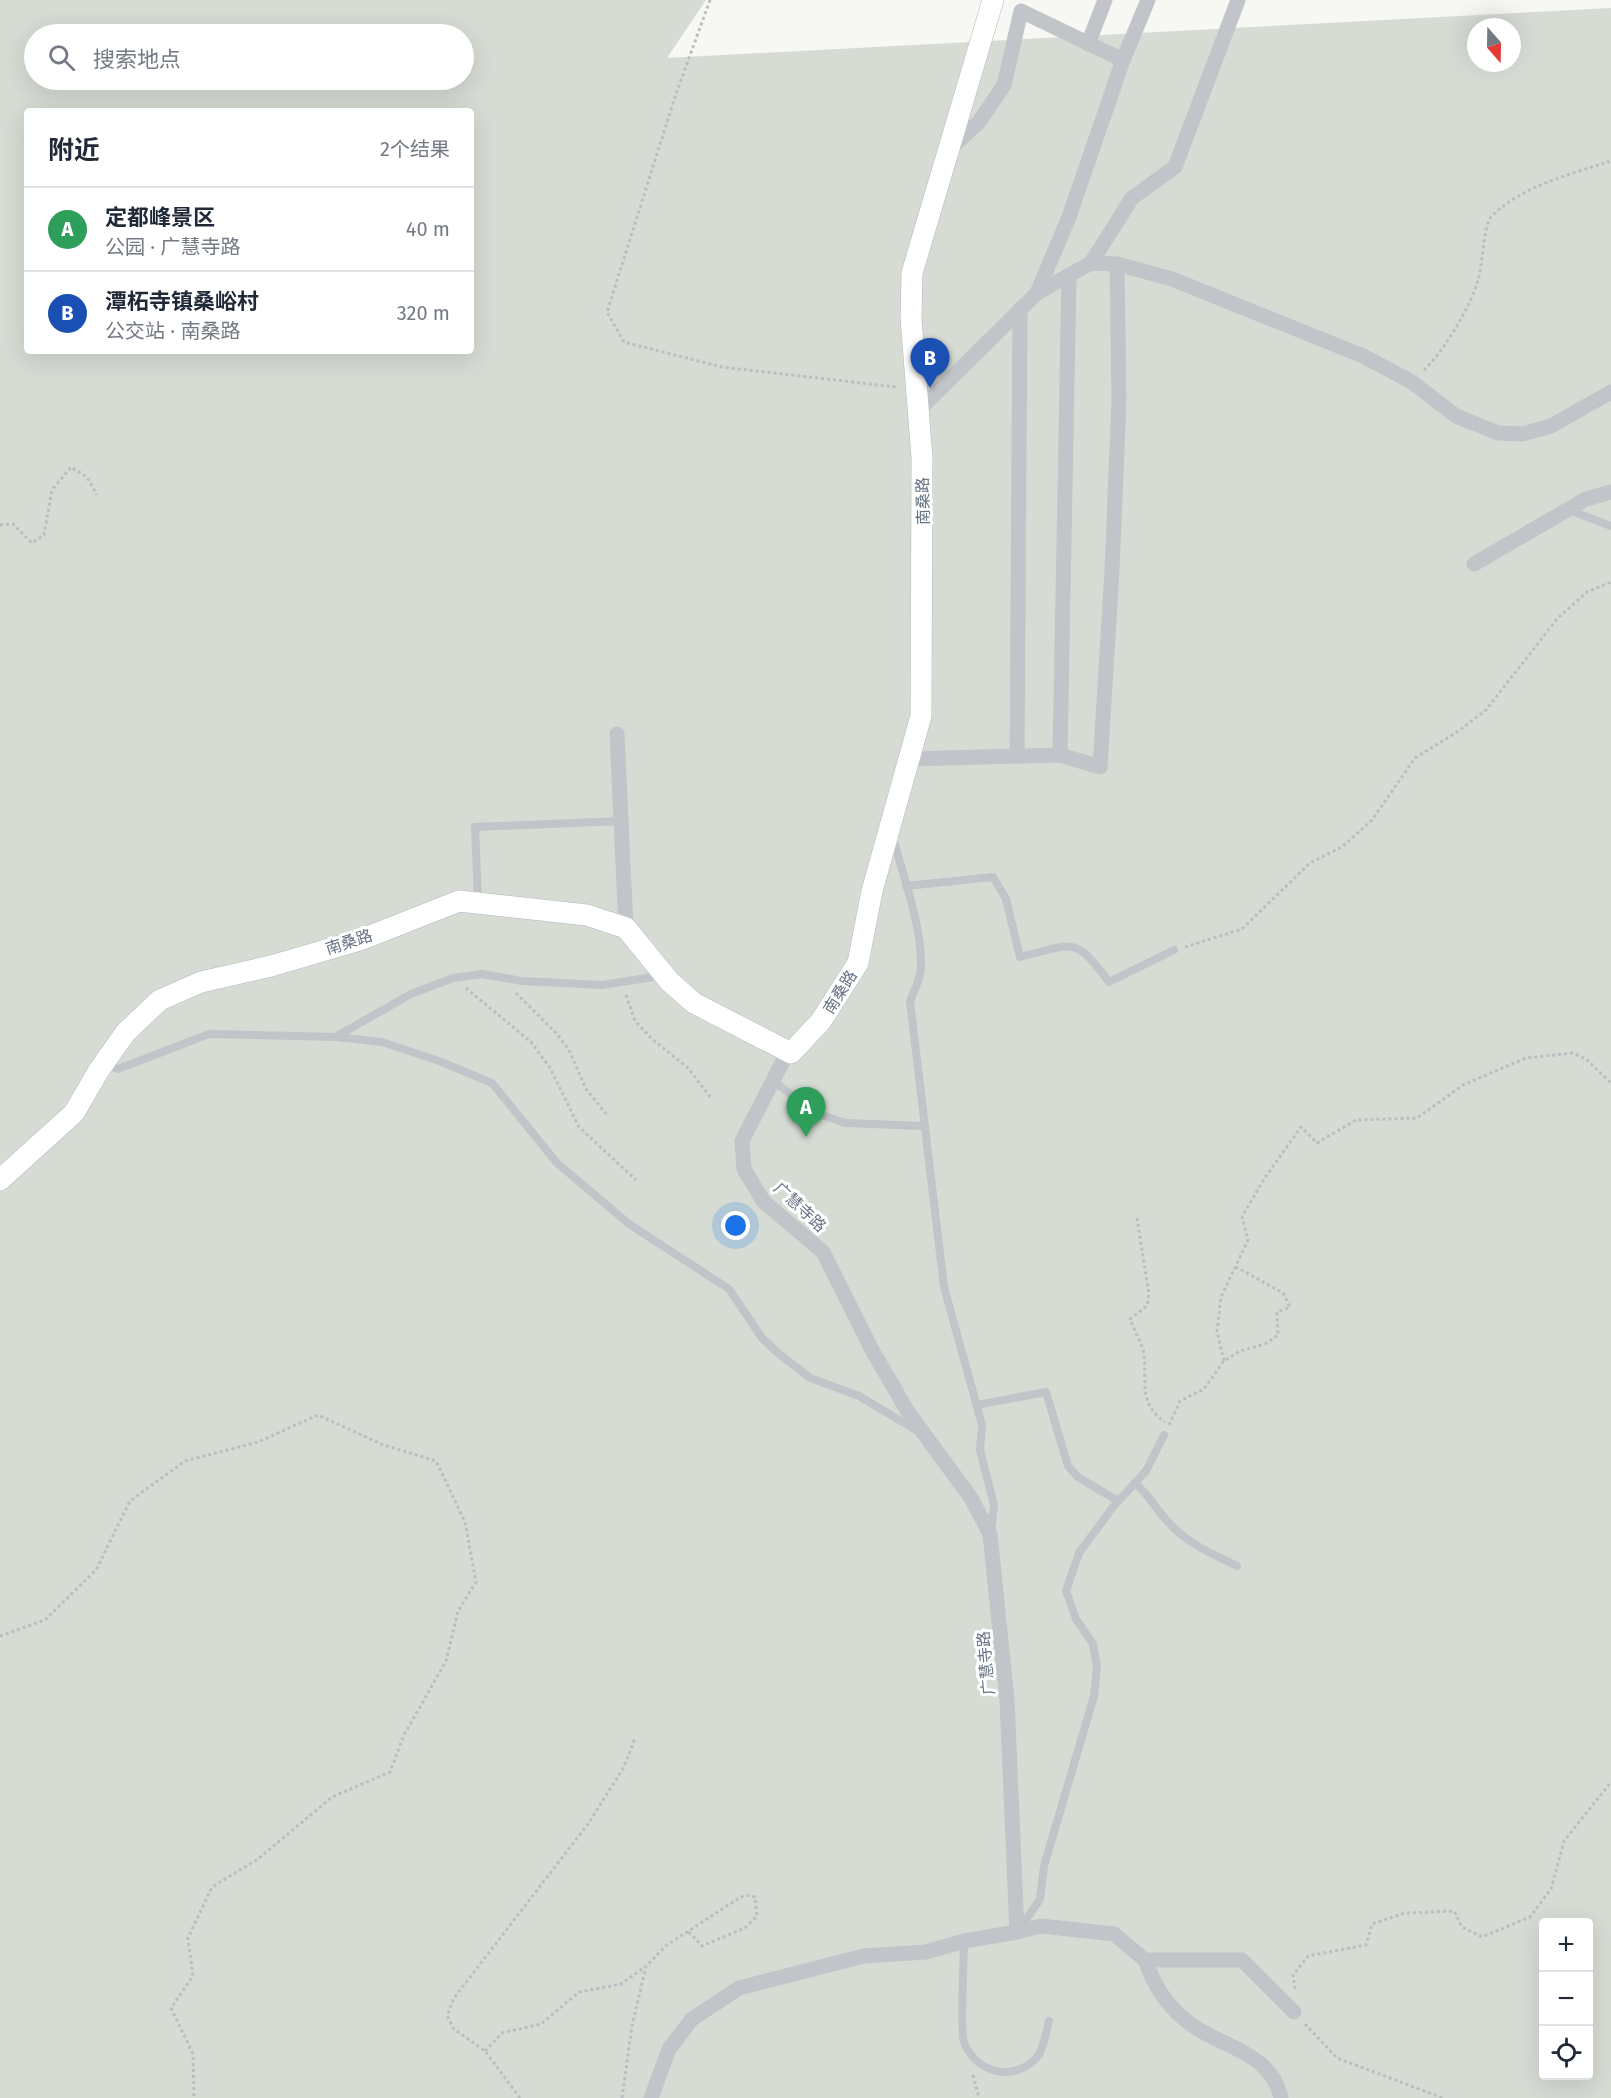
<!DOCTYPE html>
<html lang="zh">
<head>
<meta charset="utf-8">
<style>
	body { margin:0; font-family:"Fira Sans","Noto Sans SC",sans-serif; background:#f6f6f7; color:#1f2937 }
	.controls { position:absolute; right:18px; bottom:18px; display:grid; overflow:hidden; border-radius:6px; box-shadow:0 6px 24px #0002 }
	.controls button { width:54px; height:54px; display:grid; place-items:center; padding:0; border:0; border-bottom:2px solid #e0e1e3; background:#fff; color:#1f2937; font:30px sans-serif }
	.compass { position:absolute; left:1467px; top:18px; width:54px; height:54px; border-radius:50%; background:#fff; box-shadow:0 6px 24px #0002; rotate:160deg }
	.you { position:absolute; left:736px; top:1226px; width:21px; height:21px; margin:-15px; border:4px solid #fff; border-radius:50%; background:#1a73e8; box-shadow:0 0 0 9px #1a73e833 }
	.badge { display:grid; place-items:center; width:39px; height:39px; border-radius:50%; background:#111827; color:#fff; font-size:20px; font-weight:700 }
	.pin { position:absolute; translate:-50% -50px; filter:drop-shadow(0 2px 3px #0008) }
	.pin::after { content:''; position:absolute; top:32px; width:21px; height:18px; background:inherit; clip-path:polygon(0 0,100% 0,50% 100%) }
	.list { margin:0; padding:0; list-style:none }
	h2 { display:flex; justify-content:space-between; align-items:center; height:78px; margin:0; padding:0 24px; font-size:26px }
	h2 small { font-size:20px; font-weight:400; color:#747a83 }
	.list li { display:grid; grid-template-columns:39px 1fr auto; gap:18px; align-items:center; box-sizing:border-box; height:84px; padding:0 24px; border-top:2px solid #e0e1e3 }
	.list b { display:block; font-size:22px; white-space:nowrap }
	.list p { margin:0; font-size:20px; white-space:nowrap; color:#747a83 }
	.list em { font-size:20px; font-style:normal; color:#747a83 }
	.icon { flex:none; width:33px; height:33px; fill:none; stroke:currentColor; stroke-width:2; stroke-linecap:round; stroke-linejoin:round }
	.map { position:relative; flex:none; width:1611px; height:2098px; overflow:hidden }
	.search { position:absolute; background:#fff; box-shadow:0 6px 24px #0002; left:24px; top:24px; width:450px; height:66px; display:flex; align-items:center; gap:15px; box-sizing:border-box; padding:0 21px; border-radius:33px; color:#747a83; font-size:22px }
	.panel { position:absolute; background:#fff; box-shadow:0 6px 24px #0002; left:24px; top:108px; width:450px; height:246px; border-radius:6px }
	.map>svg:first-child { display:block }
	.green { fill:#d6dcd4; fill-rule:evenodd }
	.lines { fill:none; stroke-linecap:round; stroke-linejoin:round }
	.secondary-casing { stroke:#b3b7bd; stroke-width:22 }
	.path { stroke:#bbbdc0; stroke-width:3; stroke-dasharray:3 3; stroke-linecap:butt }
	.lane { stroke:#c1c4c8; stroke-width:8 }
	.street { stroke:#c1c4c8; stroke-width:15 }
	.secondary { stroke:#fff; stroke-width:21 }
	.labels { text-anchor:middle; dominant-baseline:central; stroke-width:6; stroke-linejoin:round; paint-order:stroke }
	.street-label { font-size:16px; fill:#677484; stroke:#fff }
</style>
</head>
<body>
<div class="map">
<svg width="1611" height="2098" viewBox="0 0 1611 2098">
	<rect width="100%" height="100%" fill="#f7f7f4"/>
	<!-- green -->
	<path class="green" d="M0,0H706L667,58L1611,8V2098H0ZM1476,27H1512V63H1476ZM34,34H464V80H34ZM27,111H471V351H27ZM1544,1922H1588V2076H1544Z"/>
	<g class="lines">
		<defs>
			<polyline id="secondary" points="0,1180 74,1113 99,1070 126,1032 160,1000 201,982 271,966 360,940 459,901 587,915 626,928 670,982 694,1003 791,1053 821,1021 858,963 872,891 921,716 922,458 911,318 912,273 993,0"/>
		</defs>
		<!-- secondary casing -->
		<use href="#secondary" class="secondary-casing"/>
		<!-- path -->
		<g class="path">
			<polyline points="710,0 675,97 607,312 624,342 722,367 896,387"/>
			<path d="M1424,370C1444,351 1471,306 1478,280C1483,266 1483,227 1491,217C1521,186 1571,174 1611,161"/>
			<polyline points="0,525 13,524 32,543 44,535 52,490 71,467 87,477 97,495"/>
			<polyline points="1185,947 1242,929 1310,863 1342,847 1372,820 1415,758 1457,732 1486,710 1557,619 1587,592 1611,582"/>
			<polyline points="466,988 531,1042 550,1068 579,1127 636,1180"/>
			<polyline points="516,993 557,1034 569,1050 586,1089 607,1115"/>
			<polyline points="626,995 635,1021 652,1039 688,1068 711,1098"/>
			<path d="M1137,1218L1149,1295L1147,1306L1130,1319C1134,1330 1142,1343 1144,1354C1147,1383 1138,1403 1165,1422"/>
			<polyline points="1224,1361 1217,1331 1221,1297 1248,1240 1242,1217 1264,1179 1301,1127 1317,1143 1356,1120 1417,1118 1463,1085 1526,1058 1573,1053 1586,1059 1611,1083"/>
			<polyline points="1169,1425 1180,1401 1204,1389 1224,1361 1240,1351 1265,1344 1278,1335 1277,1312 1290,1307 1283,1293 1236,1267"/>
			<polyline points="0,1636 45,1620 96,1570 130,1501 185,1461 258,1442 318,1415 381,1444 436,1461 465,1522 476,1582 458,1611 446,1661 404,1735 390,1772 332,1797 258,1859 212,1887 188,1938 193,1976 171,2008 193,2054 194,2098"/>
			<polyline points="1295,1989 1293,1975 1308,1956 1366,1945 1372,1924 1405,1913 1454,1911 1462,1927 1482,1937 1530,1917 1551,1889 1564,1841 1611,1782"/>
			<polyline points="1305,2024 1337,2058 1443,2098"/>
			<polyline points="485,2051 502,2033 541,2024 579,1992 621,1984 645,1967"/>
			<polyline points="973,2075 979,2098"/>
			<polyline points="520,2098 485,2051 454,2029 447,2016 454,1998 588,1824 624,1767 635,1738"/>
			<polyline points="622,2098 632,2026 646,1966 667,1945 736,1900 745,1895 755,1897 757,1916 745,1928 702,1946 688,1931"/>
		</g>
		<!-- lane -->
		<g class="lane">
			<polyline points="1569,510 1611,526"/>
			<path d="M893,838C903,875 922,928 921,965C921,978 915,989 910,1001L944,1287L982,1425L980,1450L994,1505L991,1531"/>
			<path d="M906,886L993,877L1006,899L1020,957C1074,944 1074,935 1109,982L1174,950"/>
			<polyline points="478,901 475,827 621,821"/>
			<polyline points="337,1036 411,994 453,978 482,974 522,981 602,985 660,976"/>
			<polyline points="107,1065 118,1069 209,1034 336,1037 382,1042 439,1061 492,1083 557,1163 629,1224 729,1289 762,1338 778,1353 810,1378 859,1396 916,1430"/>
			<polyline points="773,1081 816,1113 845,1123 923,1126"/>
			<polyline points="977,1405 1046,1392 1068,1466 1078,1477 1118,1501"/>
			<path d="M1135,1483C1151,1497 1160,1516 1176,1530C1193,1546 1215,1555 1237,1566"/>
			<polyline points="1019,1930 1040,1899 1044,1866 1094,1696 1097,1667 1093,1644 1076,1619 1066,1591 1079,1553 1113,1507 1146,1471 1164,1435"/>
			<path d="M964,1941C964,1958 960,2031 964,2042C976,2074 1015,2083 1038,2056C1044,2048 1046,2031 1049,2021"/>
		</g>
		<!-- street -->
		<g class="street">
			<polyline points="1088,44 1105,0"/>
			<polyline points="1123,60 1148,0"/>
			<polyline points="950,149 979,122 1004,85 1021,11 1123,60 1069,217 1037,293"/>
			<polyline points="1091,263 1132,198 1175,167 1238,0"/>
			<polyline points="920,409 1037,293 1091,263 1117,264 1172,279 1363,356 1412,382 1456,416 1498,433 1522,434 1551,426 1611,392"/>
			<polyline points="1474,564 1586,499 1611,492"/>
			<polyline points="617,734 626,928"/>
			<polyline points="1017,755 1020,309"/>
			<polyline points="1060,755 1069,275"/>
			<polyline points="908,759 1060,755 1100,767 1112,571 1119,400 1117,264"/>
			<polyline points="1017,1932 1041,1926 1114,1934 1145,1960 1242,1960 1294,2012"/>
			<path d="M1145,1960C1154,1984 1164,2002 1183,2018C1215,2047 1271,2049 1281,2098"/>
			<polyline points="651,2098 669,2049 692,2019 739,1988 864,1956 926,1952 964,1941 1017,1932 1007,1700 990,1534 971,1498 908,1412 871,1348 823,1252 764,1202 744,1169 742,1141 784,1059 791,1053"/>
		</g>
		<!-- secondary -->
		<use href="#secondary" class="secondary"/>
	</g>
	<g class="labels">
		<!-- street labels -->
		<g class="street-label">
			<text transform="translate(923 501) rotate(-91)">南桑路</text>
			<text transform="translate(349 942) rotate(-18)">南桑路</text>
			<text transform="translate(840 992) rotate(-58)">南桑路</text>
			<text transform="translate(800 1207) rotate(43)">广慧寺路</text>
			<text transform="translate(986 1663) rotate(-95)">广慧寺路</text>
		</g>
	</g>
</svg>
<div class="controls">
<button>+</button>
<button>−</button>
<button><svg class="icon" aria-label="locate" viewBox="0 0 24 24"><circle cx="12" cy="12" r="6"/><path d="M12 2v4M12 18v4M2 12h4M18 12h4"/></svg></button>
</div>
<svg class="compass" viewBox="-18 -18 36 36"><path d="M0-13l5 13h-10z" fill="#e53935"/><path d="M0 13l5-13h-10z" fill="#747a83"/></svg>
<div class="you"></div>
<div class="pin badge" style="left:806px;top:1137px;background:#2e9e5b">A</div>
<div class="pin badge" style="left:930px;top:388px;background:#1a4fb4">B</div>
<div class="search"><svg class="icon" aria-label="search" viewBox="0 0 24 24"><circle cx="10" cy="10" r="6"/><path d="M15 15l6 6"/></svg>搜索地点</div>
<section class="panel">
<h2>附近<small>2个结果</small></h2>
<ul class="list">
<li><span class="badge" style="background:#2e9e5b">A</span><div><b>定都峰景区</b><p>公园 · 广慧寺路</p></div><em>40 m</em></li>
<li><span class="badge" style="background:#1a4fb4">B</span><div><b>潭柘寺镇桑峪村</b><p>公交站 · 南桑路</p></div><em>320 m</em></li>
</ul>
</section>
</div>
</body>
</html>
